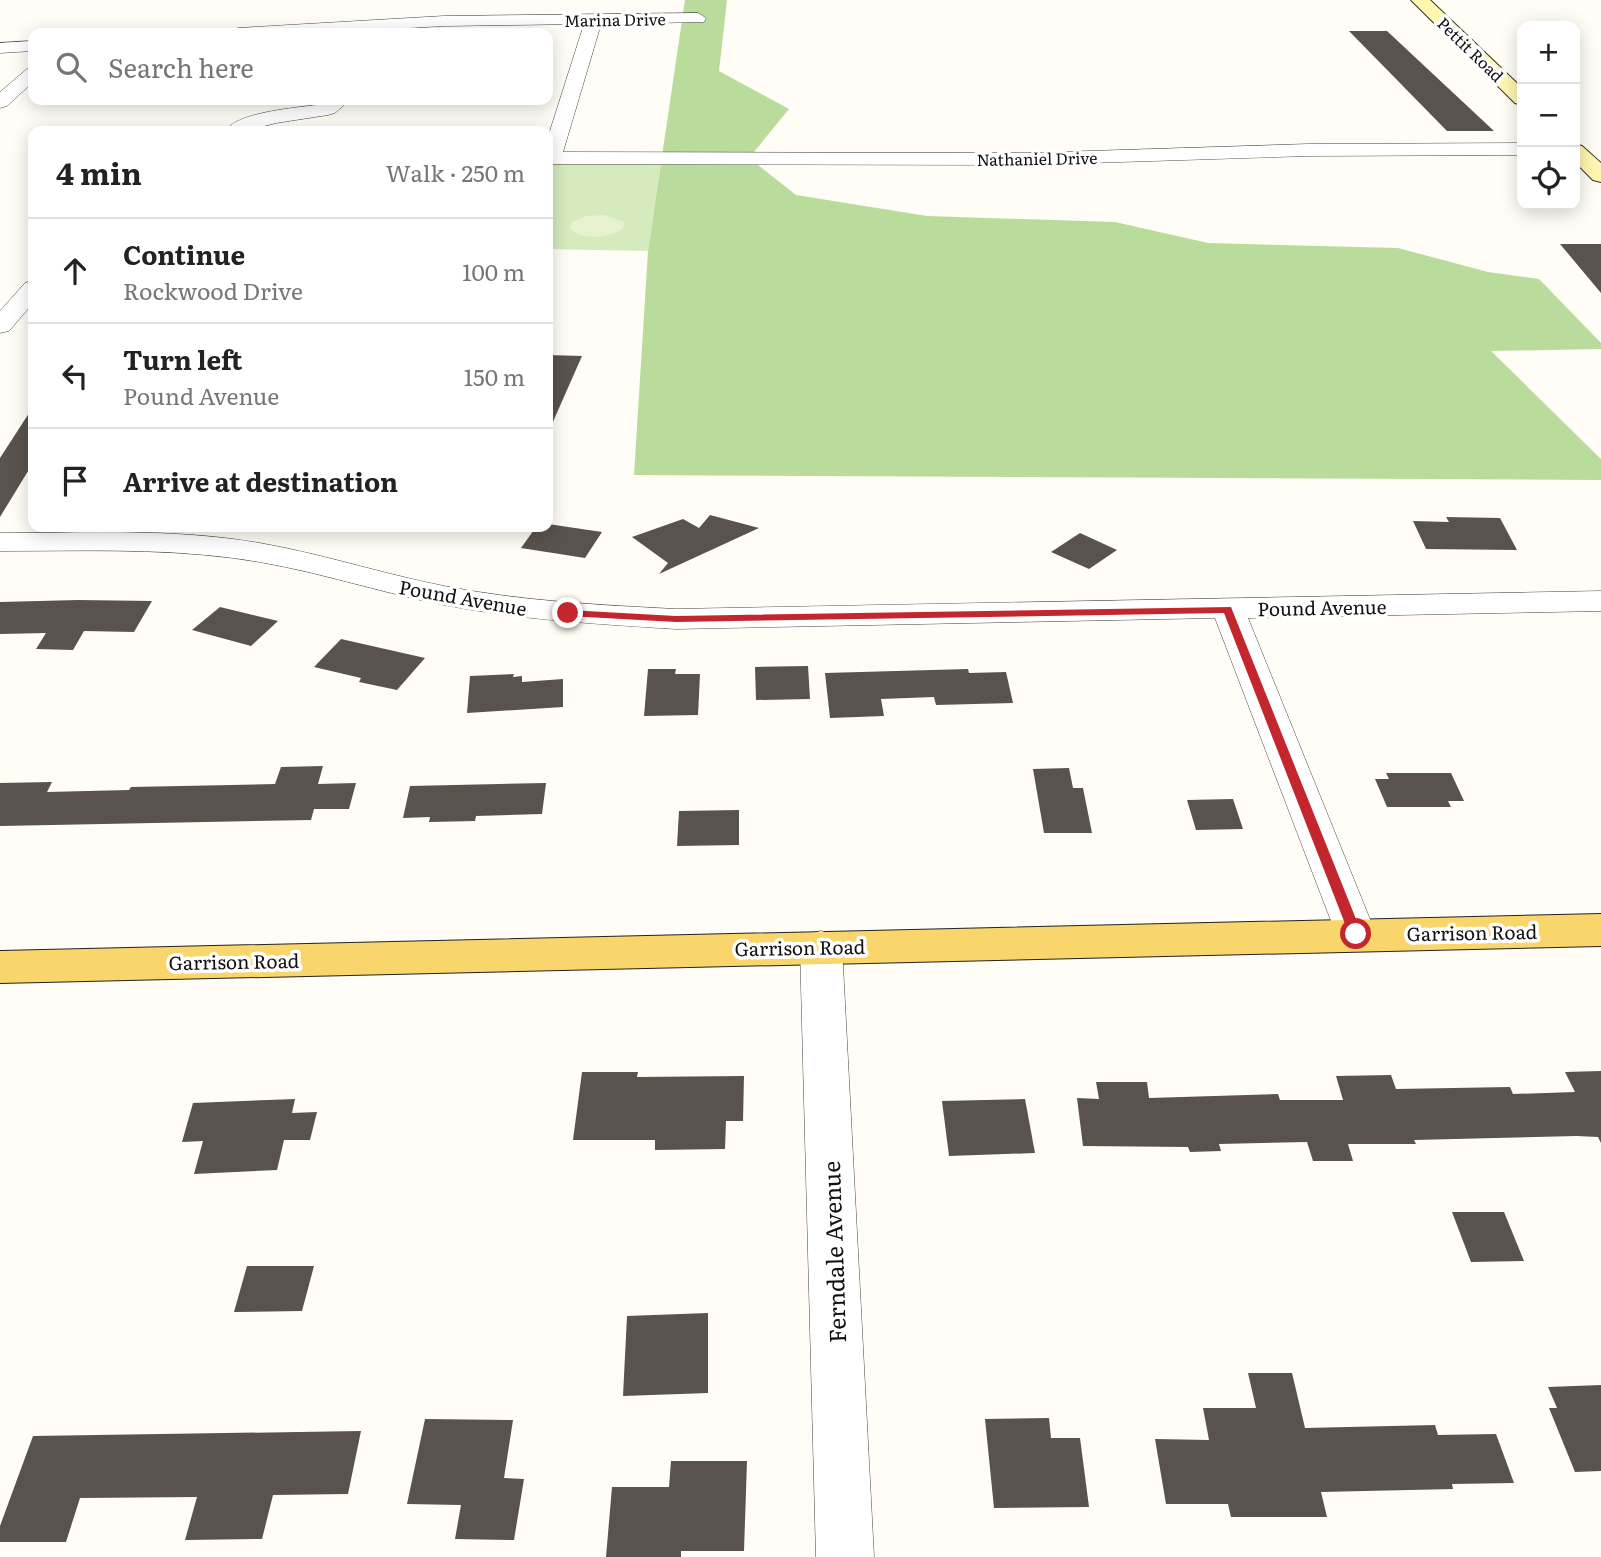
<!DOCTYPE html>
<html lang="en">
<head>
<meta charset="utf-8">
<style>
	body { margin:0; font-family:Literata,serif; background:#f6f6f6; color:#222 }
	.controls { position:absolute; right:21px; top:21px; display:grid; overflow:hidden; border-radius:14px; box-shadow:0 4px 18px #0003 }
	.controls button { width:63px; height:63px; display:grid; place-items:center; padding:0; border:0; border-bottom:2px solid #e0e0e0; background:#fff; color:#222; font:35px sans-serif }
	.stop { position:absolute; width:21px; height:21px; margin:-16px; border:5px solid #c4262e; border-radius:50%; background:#fff }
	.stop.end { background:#c4262e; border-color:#fff; box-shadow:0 2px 7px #0008 }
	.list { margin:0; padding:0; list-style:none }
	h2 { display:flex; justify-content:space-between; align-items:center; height:91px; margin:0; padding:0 28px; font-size:30px }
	h2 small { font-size:23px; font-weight:400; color:#767676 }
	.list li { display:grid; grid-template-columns:46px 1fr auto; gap:21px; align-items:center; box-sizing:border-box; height:105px; padding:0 28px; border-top:2px solid #e0e0e0 }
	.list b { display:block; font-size:26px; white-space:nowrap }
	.list p { margin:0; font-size:23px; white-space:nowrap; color:#767676 }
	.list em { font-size:23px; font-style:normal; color:#767676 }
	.icon { flex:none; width:38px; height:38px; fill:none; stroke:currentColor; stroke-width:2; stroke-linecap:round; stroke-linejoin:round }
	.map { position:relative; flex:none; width:1601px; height:1557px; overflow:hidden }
	.search { position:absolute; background:#fff; box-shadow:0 4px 18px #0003; left:28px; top:28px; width:525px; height:77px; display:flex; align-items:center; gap:18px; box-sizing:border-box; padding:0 24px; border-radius:14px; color:#767676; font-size:26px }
	.panel { position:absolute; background:#fff; box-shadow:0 4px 18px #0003; left:28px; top:126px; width:525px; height:406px; border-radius:14px }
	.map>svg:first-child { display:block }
	.green { fill:#d5ebbd }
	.forest { fill:#b9dc9c }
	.pitch { fill:#e6f2cf }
	.building { fill:#5a524d }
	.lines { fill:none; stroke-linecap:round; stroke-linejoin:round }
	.street-casing { stroke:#444; stroke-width:1 }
	.secondary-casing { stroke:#333; stroke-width:2 }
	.primary-casing { stroke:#222; stroke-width:2 }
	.street { fill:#fff; fill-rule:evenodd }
	.secondary { fill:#fff6b0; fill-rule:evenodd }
	.primary { fill:#f9d66b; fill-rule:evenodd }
	.route { fill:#c4262e }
	.labels { text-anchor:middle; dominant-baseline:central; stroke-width:7; stroke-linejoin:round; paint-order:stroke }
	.far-street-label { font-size:16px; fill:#111; stroke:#fff }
	.street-label { font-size:19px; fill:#111; stroke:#fff }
	.near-street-label { font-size:23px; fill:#111; stroke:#fff }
</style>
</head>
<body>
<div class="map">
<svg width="1601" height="1557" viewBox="0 0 1601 1557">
	<rect width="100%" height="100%" fill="#fffdf5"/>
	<!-- green -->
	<polygon class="green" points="661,161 648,251 548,249 548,162"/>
	<!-- forest -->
	<polygon class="forest" points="685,0 727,0 719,71 789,109 749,158 796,195 927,216 1115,222 1208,243 1398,248 1488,272 1539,279 1601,343 1601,349 1491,351 1601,459 1601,480 634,475 648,251"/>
	<!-- pitch -->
	<path class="pitch" d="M604,215L624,222L623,229C608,238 584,241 570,229L572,222L586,216Z"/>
	<!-- building -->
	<g class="building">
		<polygon points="1349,31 1387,31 1494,131 1447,131"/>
		<polygon points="1560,244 1601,244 1601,293"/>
		<polygon points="548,355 582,356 548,433"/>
		<polygon points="33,407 33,463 0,517 0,458"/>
		<polygon points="710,515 759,528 659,574 668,563 632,537 683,519 699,528"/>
		<polygon points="1446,517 1500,518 1517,550 1426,549 1413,521 1449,522"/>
		<polygon points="548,524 602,532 585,558 521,548 536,527 548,527"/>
		<polygon points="1080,533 1117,550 1089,569 1051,552"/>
		<polygon points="78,600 152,601 134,632 84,631 73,650 36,649 46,633 0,634 0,602"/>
		<polygon points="220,607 278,621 251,646 192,630"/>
		<polygon points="341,639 425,658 397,690 359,682 361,678 314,667"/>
		<polygon points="808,666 810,699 756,700 755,667"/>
		<polygon points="648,669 676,669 675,674 700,674 698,715 644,716"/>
		<polygon points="968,669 969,673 1006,672 1013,703 936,705 934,697 881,699 884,716 830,718 825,673"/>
		<polygon points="514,674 513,677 522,676 522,682 563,679 563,707 467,713 470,676"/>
		<polygon points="323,766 318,784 356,783 349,809 314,809 311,820 0,826 0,783 52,782 47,792 129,790 131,787 275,784 281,767"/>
		<polygon points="1069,768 1073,788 1083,788 1092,833 1044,833 1033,769"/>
		<polygon points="1386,773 1451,773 1464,801 1448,801 1451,807 1387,807 1375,779 1389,779"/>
		<polygon points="546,783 542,814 476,816 475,821 429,822 430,817 403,818 410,786"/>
		<polygon points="1233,799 1243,829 1196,830 1187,800"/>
		<polygon points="739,810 739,845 677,846 679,811"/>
		<polygon points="1601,1071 1601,1143 1598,1137 1577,1136 1414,1140 1416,1144 1348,1144 1353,1161 1313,1161 1307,1142 1219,1144 1221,1151 1190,1152 1188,1147 1083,1146 1077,1098 1099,1099 1096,1082 1147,1082 1149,1098 1278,1094 1280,1100 1343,1100 1336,1076 1391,1075 1396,1089 1510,1087 1513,1094 1575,1092 1565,1072"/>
		<polygon points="582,1072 638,1072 637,1077 744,1076 743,1121 726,1121 725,1149 655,1150 655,1140 573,1140"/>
		<polygon points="295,1099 292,1113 317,1112 310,1140 284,1140 277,1170 194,1174 203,1141 182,1142 193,1103"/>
		<polygon points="1025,1099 1035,1153 949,1156 942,1101"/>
		<polygon points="1452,1212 1504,1212 1524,1261 1471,1262"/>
		<polygon points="247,1266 314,1266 302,1311 234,1312"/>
		<polygon points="708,1313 708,1393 623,1396 627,1316"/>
		<polygon points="1248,1373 1292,1373 1305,1428 1435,1425 1438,1435 1496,1434 1514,1483 1452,1484 1453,1489 1321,1492 1327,1517 1231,1517 1228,1504 1166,1504 1155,1439 1209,1440 1203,1408 1256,1408"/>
		<polygon points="1601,1385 1601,1471 1575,1472 1549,1408 1557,1408 1548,1387"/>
		<polygon points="1049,1418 1051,1438 1080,1438 1089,1507 994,1508 985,1419"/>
		<polygon points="425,1419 513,1420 504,1478 524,1479 514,1540 455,1539 461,1505 407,1504"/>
		<polygon points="361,1431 348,1494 273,1495 262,1539 185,1540 197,1497 80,1498 66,1542 0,1542 0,1526 33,1436"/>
		<polygon points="671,1461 747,1461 744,1551 681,1551 681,1557 606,1557 612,1487 669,1487"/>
	</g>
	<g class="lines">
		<defs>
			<g id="street">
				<polygon points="698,13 706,18 704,22 601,24 563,152 1026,153 1308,144 1522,143 1522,155 1308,156 1026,165 548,164 548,137 584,24 444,26 322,33 229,33 238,28 444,16"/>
				<polygon points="33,41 33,51 0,53 0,43"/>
				<polygon points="33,68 33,82 7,106 0,108 0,92 27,69"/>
				<path d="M324,100H342L344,105L335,113L328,115L276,123L246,131H225C239,111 298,108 323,104Z"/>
				<polygon points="33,281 33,303 9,331 0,333 0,311 25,283"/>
				<path d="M0,533C77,533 156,529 233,539C305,548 373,572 444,586C521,601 599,605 676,609L1601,591V611L1248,618L1376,934L1370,945L1356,949L1342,945L1336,934L1215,618L676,629C599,624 521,620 444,605C373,591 305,567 233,558C156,548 77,551 0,551Z"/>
				<polygon points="821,931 836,935 842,946 874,1557 816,1557 800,946 806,935"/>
			</g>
			<g id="secondary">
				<polygon points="1411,0 1430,0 1522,88 1522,105 1515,103"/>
				<polygon points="1575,144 1582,146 1601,163 1601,182 1593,180 1575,162"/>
			</g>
			<polygon id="primary" points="1601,914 1601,946 0,983 0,951"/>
		</defs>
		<!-- street casing -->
		<use href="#street" class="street-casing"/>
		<!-- secondary casing -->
		<use href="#secondary" class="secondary-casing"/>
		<!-- primary casing -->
		<use href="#primary" class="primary-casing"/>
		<!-- street -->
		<use href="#street" class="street"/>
		<!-- secondary -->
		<use href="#secondary" class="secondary"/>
		<!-- primary -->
		<use href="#primary" class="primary"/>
	</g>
	<!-- route -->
	<polygon class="route" points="1231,607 1362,934 1360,938 1356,939 1349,934 1224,613 676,622 568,616 563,613 568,610 676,616"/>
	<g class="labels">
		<!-- far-street labels -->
		<g class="far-street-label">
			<text transform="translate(615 19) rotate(-1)">Marina Drive</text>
			<text transform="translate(1471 49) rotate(44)">Pettit Road</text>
			<text transform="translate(1037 158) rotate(-1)">Nathaniel Drive</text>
		</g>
		<!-- street labels -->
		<g class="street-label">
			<text transform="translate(463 597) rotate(10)">Pound Avenue</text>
			<text transform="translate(1322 607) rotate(-1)">Pound Avenue</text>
			<text transform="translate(1472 932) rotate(-1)">Garrison Road</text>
			<text transform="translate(800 947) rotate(-1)">Garrison Road</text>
			<text transform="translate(234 961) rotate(-1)">Garrison Road</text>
		</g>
		<!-- near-street labels -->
		<g class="near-street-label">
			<text transform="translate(833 1252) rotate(-92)">Ferndale Avenue</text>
		</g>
	</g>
</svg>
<div class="controls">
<button>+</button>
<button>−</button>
<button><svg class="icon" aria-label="locate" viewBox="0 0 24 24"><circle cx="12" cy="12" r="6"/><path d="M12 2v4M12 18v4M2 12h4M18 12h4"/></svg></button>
</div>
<div class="stop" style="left:1356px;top:934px"></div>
<div class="stop end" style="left:568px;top:613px"></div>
<div class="search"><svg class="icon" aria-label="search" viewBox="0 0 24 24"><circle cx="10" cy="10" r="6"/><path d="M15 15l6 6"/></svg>Search here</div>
<section class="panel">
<h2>4 min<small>Walk · 250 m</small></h2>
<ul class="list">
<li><svg class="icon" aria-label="ahead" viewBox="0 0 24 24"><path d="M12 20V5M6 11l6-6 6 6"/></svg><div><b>Continue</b><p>Rockwood Drive</p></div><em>100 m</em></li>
<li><svg class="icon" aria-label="left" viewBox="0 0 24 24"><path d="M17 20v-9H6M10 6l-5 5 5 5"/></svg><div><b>Turn left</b><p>Pound Avenue</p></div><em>150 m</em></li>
<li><svg class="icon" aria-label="arrive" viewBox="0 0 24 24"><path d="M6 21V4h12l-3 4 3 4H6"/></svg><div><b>Arrive at destination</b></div></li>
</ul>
</section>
</div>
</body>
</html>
